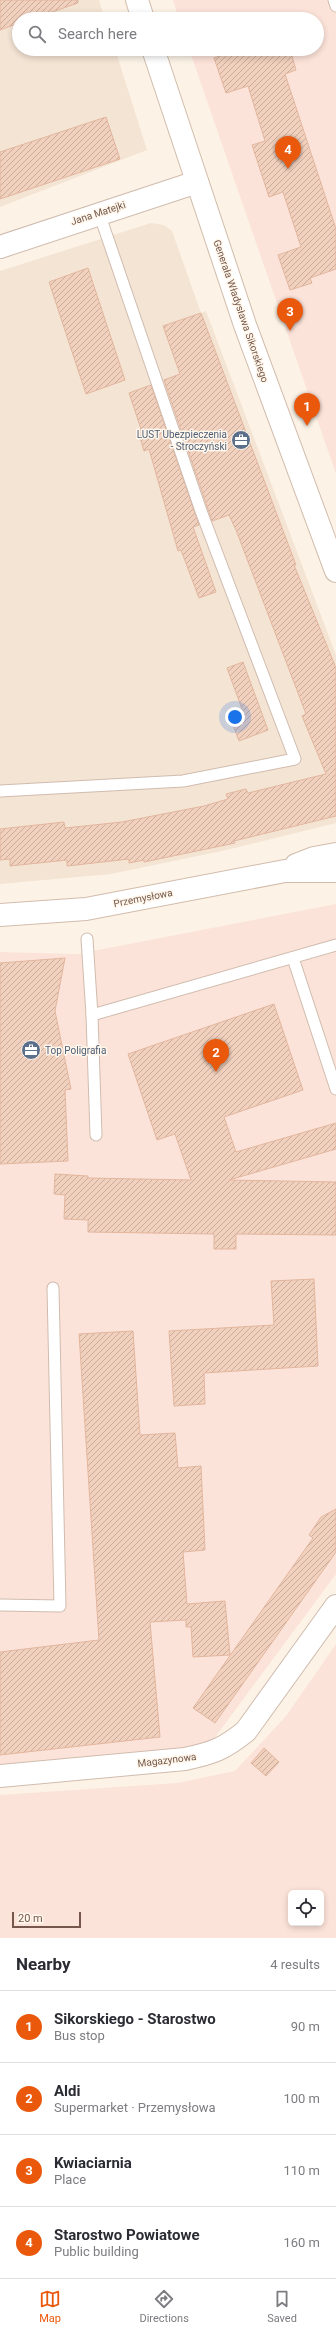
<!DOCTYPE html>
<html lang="en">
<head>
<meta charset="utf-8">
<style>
	body { margin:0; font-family:Roboto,sans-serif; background:#f7f7f7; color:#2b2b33 }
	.controls { position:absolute; right:12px; bottom:12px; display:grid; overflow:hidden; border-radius:6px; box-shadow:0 2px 6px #0003 }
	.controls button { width:36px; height:36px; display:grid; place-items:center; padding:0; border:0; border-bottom:1px solid #e1e1e2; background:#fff; color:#2b2b33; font:20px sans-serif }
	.scale { position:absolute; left:12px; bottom:10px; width:69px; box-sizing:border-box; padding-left:4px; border:2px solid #75584b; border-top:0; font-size:11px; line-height:14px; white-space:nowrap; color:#75584b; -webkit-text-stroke:3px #fff7ec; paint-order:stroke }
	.you { position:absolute; left:235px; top:717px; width:14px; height:14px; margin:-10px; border:3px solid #fff; border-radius:50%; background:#1a73e8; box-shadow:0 0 0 6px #1a73e833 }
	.badge { display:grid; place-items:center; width:26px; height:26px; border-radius:50%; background:#ea580c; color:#fff; font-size:13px; font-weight:700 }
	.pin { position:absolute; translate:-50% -33px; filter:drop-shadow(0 1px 2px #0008) }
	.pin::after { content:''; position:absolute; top:21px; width:14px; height:12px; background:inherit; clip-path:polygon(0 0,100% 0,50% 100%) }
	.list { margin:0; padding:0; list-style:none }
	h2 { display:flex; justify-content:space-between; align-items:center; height:52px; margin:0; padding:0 16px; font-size:17px }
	h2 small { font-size:13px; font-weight:400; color:#7c7c81 }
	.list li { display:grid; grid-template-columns:26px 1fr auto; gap:12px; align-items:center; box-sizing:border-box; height:72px; padding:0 16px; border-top:1px solid #e1e1e2 }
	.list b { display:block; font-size:15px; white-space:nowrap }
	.list p { margin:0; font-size:13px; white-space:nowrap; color:#7c7c81 }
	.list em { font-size:13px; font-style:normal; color:#7c7c81 }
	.icon { flex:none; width:22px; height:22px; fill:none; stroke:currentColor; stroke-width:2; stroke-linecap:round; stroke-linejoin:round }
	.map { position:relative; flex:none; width:336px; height:1938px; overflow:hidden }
	.search { position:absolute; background:#fff; box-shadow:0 2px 6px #0003; left:12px; right:12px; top:12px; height:44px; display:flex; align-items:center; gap:10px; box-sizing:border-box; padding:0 14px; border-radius:22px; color:#7c7c81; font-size:15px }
	.sheet { height:340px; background:#fff }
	nav { display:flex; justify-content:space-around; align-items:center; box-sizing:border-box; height:56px; border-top:1px solid #e1e1e2; background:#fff; font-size:11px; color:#7c7c81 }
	nav a { display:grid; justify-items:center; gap:2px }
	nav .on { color:#ea580c }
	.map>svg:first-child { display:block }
	.residential { fill:#f4e4d4 }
	.commercial { fill:#fce3d9; fill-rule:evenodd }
	.building { fill:url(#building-hatch); stroke:#e3b69e }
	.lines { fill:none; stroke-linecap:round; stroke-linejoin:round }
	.lane-casing { stroke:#d0bcaf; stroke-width:13 }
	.street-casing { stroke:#d0bcaf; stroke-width:24 }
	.secondary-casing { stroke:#d2bcac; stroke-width:24 }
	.lane { stroke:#fff; stroke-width:11 }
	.street { stroke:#fff; stroke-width:22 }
	.secondary { stroke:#fff; stroke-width:22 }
	.labels { text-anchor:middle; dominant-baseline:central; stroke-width:3; stroke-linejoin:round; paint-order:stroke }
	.street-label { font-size:10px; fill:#75584b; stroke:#fff7ec }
	.service-label { font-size:10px; fill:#4e5e75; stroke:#fff7ec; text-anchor:end }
</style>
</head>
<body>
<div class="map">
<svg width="336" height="1938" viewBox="0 0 336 1938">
	<defs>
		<pattern id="building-hatch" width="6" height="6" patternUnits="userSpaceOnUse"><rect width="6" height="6" fill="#f1d0bd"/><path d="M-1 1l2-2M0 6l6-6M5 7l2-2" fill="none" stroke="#c8ac9c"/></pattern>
	</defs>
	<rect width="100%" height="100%" fill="#fcf3e6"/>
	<!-- residential -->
	<g class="residential">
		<polygon points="0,0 99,0 105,19 19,19 19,49 115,49 147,150 0,207"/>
		<polygon points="151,223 164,225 172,231 201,313 206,311 336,655 336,823 222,851 111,874 0,884 0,271"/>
	</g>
	<!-- commercial -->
	<g class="commercial">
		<polygon points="173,0 336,0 336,474 189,49 317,49 317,19 179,19"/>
		<polygon points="336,904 336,1574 213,1740 179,1751 0,1766 0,952 77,954"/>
		<path d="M336,1644V1938H0V1795L177,1783L235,1771L286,1716ZM291,1893H321V1923H291Z"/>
	</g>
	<!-- building -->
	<g class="building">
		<polygon points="0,0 78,0 78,3 32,19 19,19 19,23 0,30"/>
		<polygon points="258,49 290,49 296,70 285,74 336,229 336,269 310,278 312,283 290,290 278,255 301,247 283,192 269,197 252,145 265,141 248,86 226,93 214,58 236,50 238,56"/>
		<polygon points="106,117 120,159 0,199 0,152"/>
		<polygon points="88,268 125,380 86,394 49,282"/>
		<polygon points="201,313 296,565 294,565 336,668 336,816 234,841 235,843 144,862 144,860 129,863 129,859 67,866 67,860 10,866 10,859 0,860 0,829 64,822 65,828 122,822 204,806 228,799 226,794 246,789 248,793 326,774 302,716 306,714 236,530 229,515 212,521 164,380 180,374 163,326"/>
		<polygon points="151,385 199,525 193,527 216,592 199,598 181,550 178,551 149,449 144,451 138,431 141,429 129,393"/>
		<polygon points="243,662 268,730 239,741 232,722 245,717 227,668"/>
		<polygon points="65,958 55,1011 71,1089 65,1090 68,1161 0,1164 0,963"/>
		<polygon points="274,1004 303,1090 224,1117 236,1152 336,1123 336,1149 229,1180 336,1182 336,1235 236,1234 236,1249 214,1249 214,1234 88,1232 88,1220 64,1219 65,1195 54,1194 55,1174 88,1176 88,1178 191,1180 175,1134 157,1140 128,1054"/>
		<polygon points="314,1279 318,1366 204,1373 205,1404 174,1406 169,1331 274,1325 271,1281"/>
		<polygon points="133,1331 140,1435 175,1433 178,1468 201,1466 205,1550 183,1552 187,1604 225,1601 230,1655 193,1657 191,1627 186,1627 186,1620 150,1622 160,1737 0,1755 0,1652 99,1640 79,1334"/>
		<polygon points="336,1509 336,1552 215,1723 193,1708 313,1538 309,1535 321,1517"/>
		<polygon points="264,1748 279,1762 266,1776 251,1763"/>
	</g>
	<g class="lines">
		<defs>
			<g id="lane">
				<polyline points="334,0 336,6"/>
				<polyline points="0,791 183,781 295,759 201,511 99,213"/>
				<polyline points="87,939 92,1015"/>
				<polyline points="293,958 336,1089"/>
				<polyline points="96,1135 92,1015 336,945"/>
				<polyline points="0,1605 60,1606 53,1288"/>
			</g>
			<g id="street">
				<polyline points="0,247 197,182"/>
				<path d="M0,1776L185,1759C213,1753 224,1749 246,1731L336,1606"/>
			</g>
			<g id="secondary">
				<polyline points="137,0 143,19"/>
				<polyline points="153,49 245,325 336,571"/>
				<polyline points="296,865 314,858 336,854"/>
				<polyline points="0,915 86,909 285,871 336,871"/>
			</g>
		</defs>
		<!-- lane casing -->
		<use href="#lane" class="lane-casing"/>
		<!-- street casing -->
		<use href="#street" class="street-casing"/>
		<!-- secondary casing -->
		<use href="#secondary" class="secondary-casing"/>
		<!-- lane -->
		<use href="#lane" class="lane"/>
		<!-- street -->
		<use href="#street" class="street"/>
		<!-- secondary -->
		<use href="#secondary" class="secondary"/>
	</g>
	<!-- icons -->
	<defs>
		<symbol id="office-disc" viewBox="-11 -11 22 22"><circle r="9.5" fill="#5c6f8a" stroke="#fff7ec"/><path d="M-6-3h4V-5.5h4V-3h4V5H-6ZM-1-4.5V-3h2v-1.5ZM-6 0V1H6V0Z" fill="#fff"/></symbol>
	</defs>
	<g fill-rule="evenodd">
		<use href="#office-disc" x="230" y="429" width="22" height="22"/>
		<use href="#office-disc" x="20" y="1039" width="22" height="22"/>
	</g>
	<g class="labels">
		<!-- street labels -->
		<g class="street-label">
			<text transform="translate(98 213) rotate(-18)">Jana Matejki</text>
			<text transform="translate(241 311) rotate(71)">Generała Władysława Sikorskiego</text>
			<text transform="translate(143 898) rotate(-11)">Przemysłowa</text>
			<text transform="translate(167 1760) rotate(-7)">Magazynowa</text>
		</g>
		<!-- service labels -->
		<g class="service-label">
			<text x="227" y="434">LUST Ubezpieczenia<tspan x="227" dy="12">- Stroczyński</tspan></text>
			<text x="45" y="1050" text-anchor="start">Top Poligrafia</text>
		</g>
	</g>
</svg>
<div class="controls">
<button><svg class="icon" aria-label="locate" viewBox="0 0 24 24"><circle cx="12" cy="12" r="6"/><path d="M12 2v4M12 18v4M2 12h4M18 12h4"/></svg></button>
</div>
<div class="scale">20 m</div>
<div class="you"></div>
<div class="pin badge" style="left:307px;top:426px">1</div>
<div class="pin badge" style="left:216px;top:1072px">2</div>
<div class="pin badge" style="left:290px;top:331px">3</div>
<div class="pin badge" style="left:288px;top:169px">4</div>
<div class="search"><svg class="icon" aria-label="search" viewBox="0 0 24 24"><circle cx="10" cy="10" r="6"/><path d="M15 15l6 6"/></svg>Search here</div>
</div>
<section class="sheet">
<h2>Nearby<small>4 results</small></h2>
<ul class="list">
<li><span class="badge">1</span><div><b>Sikorskiego - Starostwo</b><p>Bus stop</p></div><em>90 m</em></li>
<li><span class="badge">2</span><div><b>Aldi</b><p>Supermarket · Przemysłowa</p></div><em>100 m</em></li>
<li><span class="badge">3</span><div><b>Kwiaciarnia</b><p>Place</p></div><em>110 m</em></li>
<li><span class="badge">4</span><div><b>Starostwo Powiatowe</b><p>Public building</p></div><em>160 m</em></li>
</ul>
</section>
<nav>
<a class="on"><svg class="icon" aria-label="map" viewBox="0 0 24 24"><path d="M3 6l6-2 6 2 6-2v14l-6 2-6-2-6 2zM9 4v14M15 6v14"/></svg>Map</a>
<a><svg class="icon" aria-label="directions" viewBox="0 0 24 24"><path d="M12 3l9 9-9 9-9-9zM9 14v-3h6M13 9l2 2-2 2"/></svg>Directions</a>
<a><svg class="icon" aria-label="saved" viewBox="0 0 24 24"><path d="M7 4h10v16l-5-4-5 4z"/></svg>Saved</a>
</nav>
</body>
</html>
